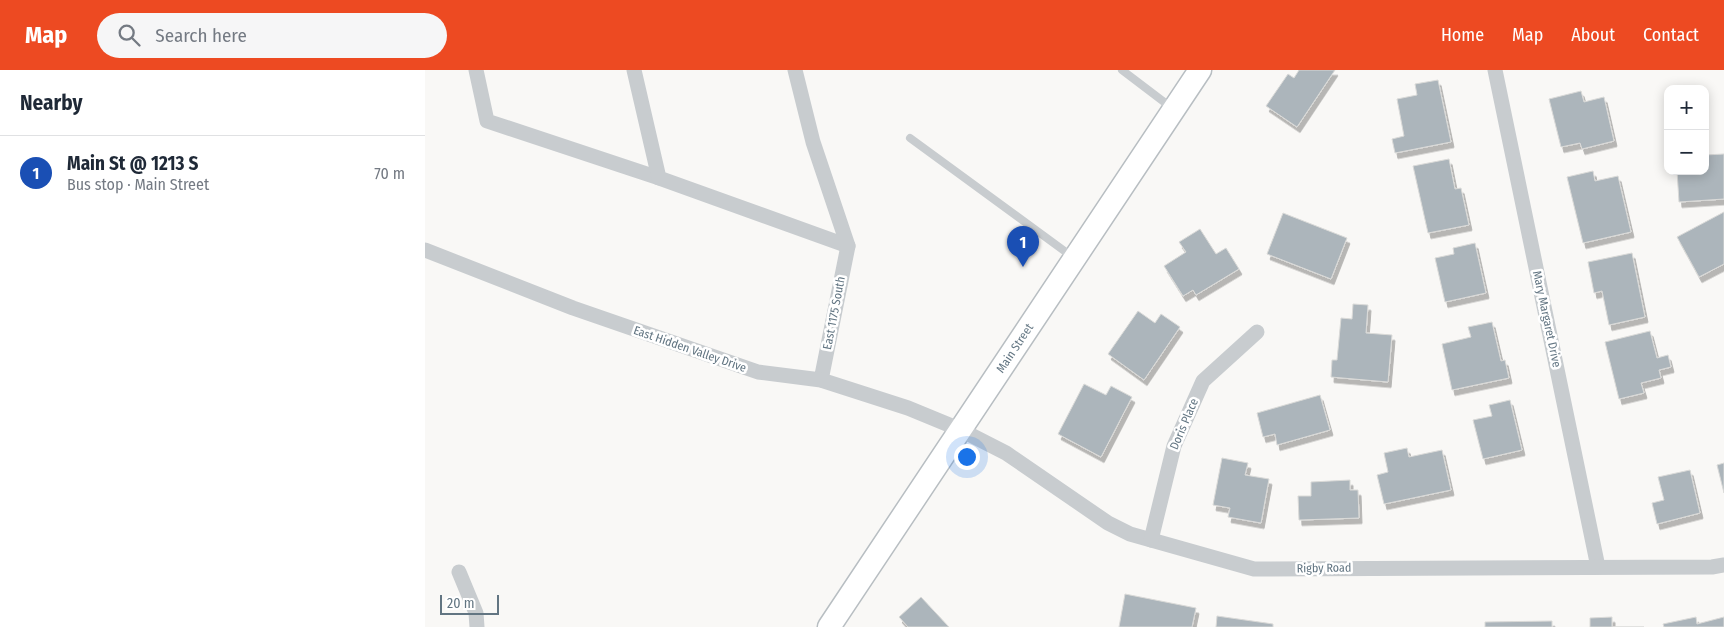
<!DOCTYPE html>
<html lang="en">
<head>
<meta charset="utf-8">
<style>
	body { margin:0; font-family:"Fira Sans Condensed",sans-serif; background:#f6f6f7; color:#1f2937 }
	.controls { position:absolute; right:15px; top:15px; display:grid; overflow:hidden; border-radius:10px; box-shadow:0 2px 12px #0003 }
	.controls button { width:45px; height:45px; display:grid; place-items:center; padding:0; border:0; border-bottom:1px solid #e0e1e3; background:#fff; color:#1f2937; font:25px sans-serif }
	.scale { position:absolute; left:15px; bottom:12px; width:59px; box-sizing:border-box; padding-left:5px; border:2px solid #627582; border-top:0; font-size:14px; line-height:18px; white-space:nowrap; color:#627582; -webkit-text-stroke:4px #fff; paint-order:stroke }
	.you { position:absolute; left:541px; top:386px; width:18px; height:18px; margin:-12px; border:4px solid #fff; border-radius:50%; background:#1a73e8; box-shadow:0 0 0 8px #1a73e833 }
	.badge { display:grid; place-items:center; width:32px; height:32px; border-radius:50%; background:#ed4a22; color:#fff; font-size:16px; font-weight:700 }
	.pin { position:absolute; translate:-50% -41px; filter:drop-shadow(0 1px 2px #0008) }
	.pin::after { content:''; position:absolute; top:26px; width:18px; height:15px; background:inherit; clip-path:polygon(0 0,100% 0,50% 100%) }
	.list { margin:0; padding:0; list-style:none }
	h2 { display:flex; justify-content:space-between; align-items:center; height:65px; margin:0; padding:0 20px; font-size:21px }
	h2 small { font-size:16px; font-weight:400; color:#747a83 }
	.list li { display:grid; grid-template-columns:32px 1fr auto; gap:15px; align-items:center; box-sizing:border-box; height:75px; padding:0 20px; border-top:1px solid #e0e1e3 }
	.list b { display:block; font-size:19px; white-space:nowrap }
	.list p { margin:0; font-size:16px; white-space:nowrap; color:#747a83 }
	.list em { font-size:16px; font-style:normal; color:#747a83 }
	.icon { flex:none; width:28px; height:28px; fill:none; stroke:currentColor; stroke-width:2; stroke-linecap:round; stroke-linejoin:round }
	.map { position:relative; flex:none; width:1299px; height:557px; overflow:hidden }
	header { display:flex; align-items:center; gap:30px; box-sizing:border-box; height:70px; padding:0 25px; background:#ed4a22; color:#fff }
	header strong { font-size:24px }
	nav { display:flex; gap:28px; margin-inline-start:auto; font-size:18px }
	.search { width:350px; height:45px; background:#f6f6f7; display:flex; align-items:center; gap:12px; box-sizing:border-box; padding:0 18px; border-radius:28px; color:#747a83; font-size:19px }
	main { display:flex }
	aside { flex:1; background:#fff }
	.map>svg:first-child { display:block }
	.building { fill:#acb5bb; stroke:#dadad8; filter:url(#shadow) }
	.lines { fill:none; stroke-linecap:round; stroke-linejoin:round }
	.secondary-casing { stroke:#b8bec2; stroke-width:25 }
	.service { stroke:#c8cccf; stroke-width:8 }
	.minor { stroke:#c8cccf; stroke-width:15 }
	.secondary { stroke:#fff; stroke-width:22 }
	.labels { text-anchor:middle; dominant-baseline:central; stroke-width:5; stroke-linejoin:round; paint-order:stroke }
	.street-label { font-size:12px; fill:#627582; stroke:#fff }
</style>
</head>
<body>
<header>
<strong>Map</strong>
<div class="search"><svg class="icon" aria-label="search" viewBox="0 0 24 24"><circle cx="10" cy="10" r="6"/><path d="M15 15l6 6"/></svg>Search here</div>
<nav><a>Home</a><a>Map</a><a>About</a><a>Contact</a></nav>
</header>
<main>
<aside>
<h2>Nearby<small></small></h2>
<ul class="list">
<li><span class="badge" style="background:#1a4fb4">1</span><div><b>Main St @ 1213 S</b><p>Bus stop · Main Street</p></div><em>70 m</em></li>
</ul>
</aside>
<div class="map">
<svg width="1299" height="557" viewBox="0 0 1299 557">
	<defs>
		<filter id="shadow"><feDropShadow dx="3" dy="5.5" stdDeviation="0" flood-color="#0004"/></filter>
	</defs>
	<rect width="100%" height="100%" fill="#f9f8f6"/>
	<!-- building -->
	<g class="building">
		<polygon points="874,0 910,0 872,57 841,36 863,4 869,8"/>
		<polygon points="1013,10 1026,72 970,83 967,69 979,66 972,29 992,25 990,14"/>
		<polygon points="1156,21 1159,32 1179,27 1189,71 1157,79 1155,73 1136,77 1124,29"/>
		<polygon points="1299,84 1299,129 1254,132 1252,101 1280,101 1280,85"/>
		<polygon points="1024,89 1030,119 1036,118 1044,155 1003,163 988,96"/>
		<polygon points="1168,101 1170,111 1193,106 1206,162 1158,173 1142,107"/>
		<polygon points="1299,142 1299,194 1274,207 1252,167"/>
		<polygon points="858,143 922,168 906,209 842,184"/>
		<polygon points="775,159 791,184 801,178 814,199 771,225 768,220 758,226 739,196 761,182 754,172"/>
		<polygon points="1050,173 1061,223 1020,232 1010,188 1029,184 1028,178"/>
		<polygon points="1207,183 1220,247 1184,255 1177,221 1169,223 1163,192"/>
		<polygon points="928,234 943,235 941,263 967,265 963,312 906,307 907,290 912,290 916,248 927,249"/>
		<polygon points="713,241 730,253 736,244 755,257 719,310 683,284"/>
		<polygon points="1067,252 1076,291 1080,290 1084,308 1027,320 1017,274 1046,267 1043,257"/>
		<polygon points="1225,261 1232,288 1243,285 1246,297 1234,300 1236,308 1216,313 1219,323 1194,329 1180,272"/>
		<polygon points="659,314 681,325 686,316 707,327 676,387 633,364"/>
		<polygon points="895,325 905,360 852,375 850,364 838,367 832,343"/>
		<polygon points="1085,330 1097,380 1058,389 1048,350 1067,346 1064,335"/>
		<polygon points="982,378 984,387 1017,380 1026,420 959,434 952,405 963,402 959,383"/>
		<polygon points="797,388 823,393 820,405 844,409 836,453 803,447 805,438 788,435"/>
		<polygon points="1299,393 1299,423 1292,395"/>
		<polygon points="1265,400 1275,443 1232,454 1227,433 1239,430 1233,407"/>
		<polygon points="925,410 925,420 933,420 934,448 874,450 873,426 886,426 886,412"/>
		<polygon points="700,524 771,538 767,557 694,557"/>
		<polygon points="496,527 524,557 483,557 474,547"/>
		<polygon points="792,546 848,554 848,557 791,557"/>
		<polygon points="1187,547 1187,557 1219,557 1165,557 1165,548"/>
		<polygon points="1271,547 1272,554 1299,547 1299,557 1239,557 1238,554"/>
		<polygon points="1127,551 1127,557 1060,557 1060,552"/>
	</g>
	<g class="lines">
		<defs>
			<g id="secondary">
				<path id="s1" d="M404,557L775,0"/>
			</g>
		</defs>
		<!-- secondary casing -->
		<use href="#secondary" class="secondary-casing"/>
		<!-- service -->
		<g class="service">
			<polyline points="697,0 747,38"/>
			<polyline points="485,68 649,188"/>
		</g>
		<!-- minor -->
		<g class="minor">
			<polyline points="51,0 62,51 234,108"/>
			<polyline points="209,0 234,108 423,176"/>
			<polyline points="370,0 388,72 423,176 396,310"/>
			<polyline points="1070,0 1173,497"/>
			<polyline points="0,180 148,238 333,302 396,310 483,338 534,359 581,383 683,453 705,464 829,499 1287,497 1299,495"/>
			<polyline points="726,470 749,376 778,311 832,262"/>
			<polyline points="34,502 51,543 52,557"/>
		</g>
		<!-- secondary -->
		<use href="#secondary" class="secondary"/>
	</g>
	<g class="labels">
		<!-- street labels -->
		<g class="street-label">
			<text transform="translate(409 243) rotate(-79)">East 1175 South</text>
			<text transform="translate(1122 249) rotate(78)">Mary Margaret Drive</text>
			<text stroke="none"><textPath href="#s1" startOffset="335">Main Street</textPath></text>
			<text transform="translate(265 279) rotate(19)">East Hidden Valley Drive</text>
			<text transform="translate(759 354) rotate(-67)">Doris Place</text>
			<text transform="translate(899 498) rotate(-1)">Rigby Road</text>
		</g>
	</g>
</svg>
<div class="controls">
<button>+</button>
<button>−</button>
</div>
<div class="scale">20 m</div>
<div class="you"></div>
<div class="pin badge" style="left:598px;top:197px;background:#1a4fb4">1</div>
</div>
</main>
</body>
</html>
